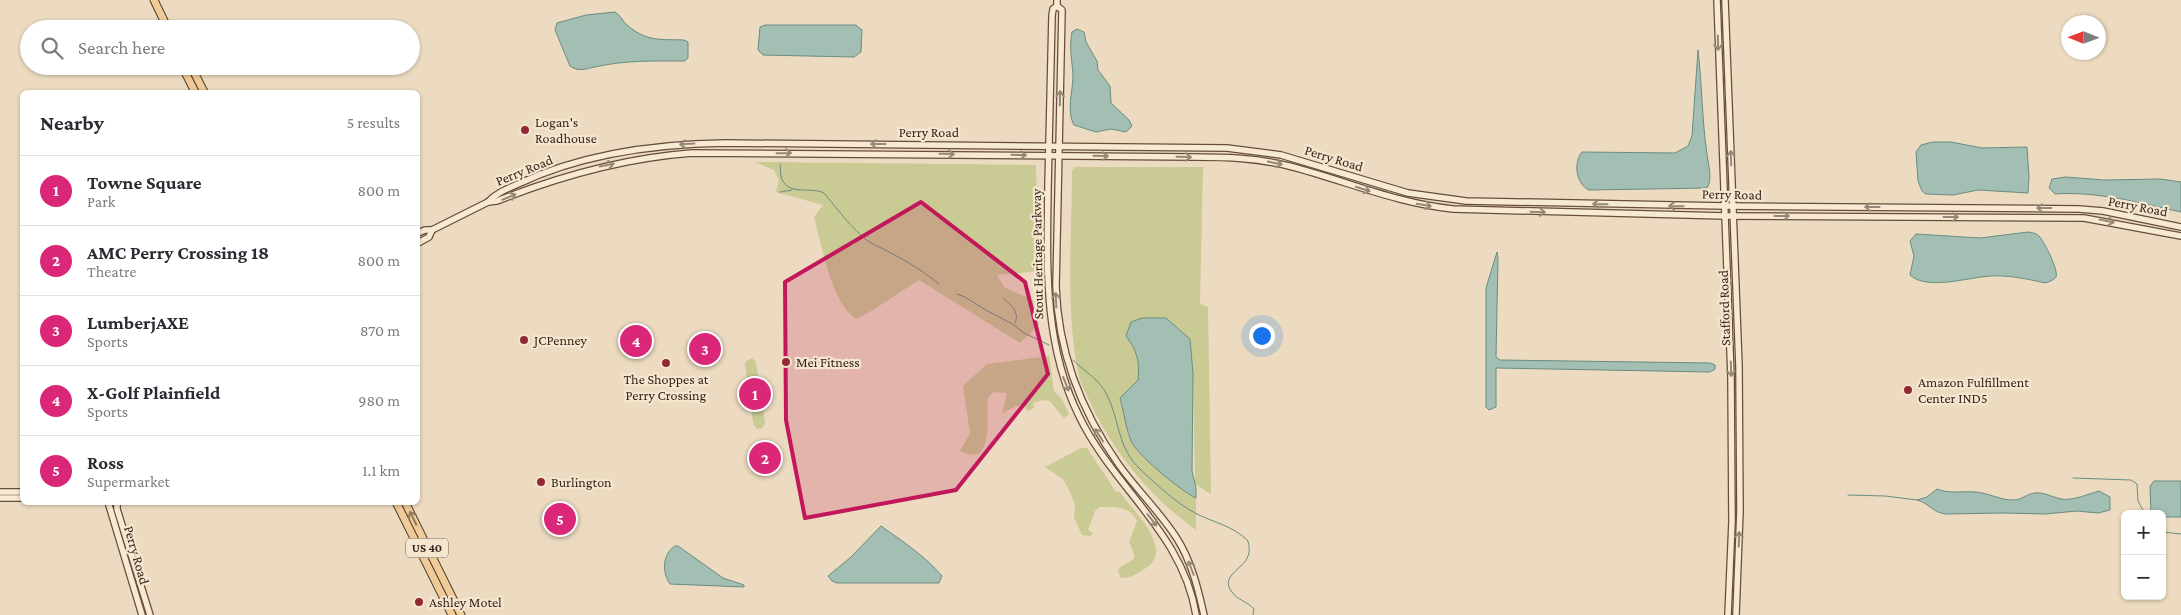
<!DOCTYPE html>
<html lang="en">
<head>
<meta charset="utf-8">
<style>
	body { margin:0; font-family:"Crimson Pro",serif; background:#f2f2f3; color:#2b2b33 }
	.controls { position:absolute; right:15px; bottom:15px; display:grid; overflow:hidden; border-radius:8px; box-shadow:0 1px 4px #0004 }
	.controls button { width:45px; height:45px; display:grid; place-items:center; padding:0; border:0; border-bottom:1px solid #e1e1e2; background:#fff; color:#2b2b33; font:25px sans-serif }
	.compass { position:absolute; left:2061px; top:15px; width:45px; height:45px; border-radius:50%; background:#fff; box-shadow:0 1px 4px #0004; rotate:271deg }
	.you { position:absolute; left:1261px; top:335px; width:18px; height:18px; margin:-12px; border:4px solid #fff; border-radius:50%; background:#1a73e8; box-shadow:0 0 0 8px #1a73e833 }
	.badge { display:grid; place-items:center; width:32px; height:32px; border-radius:50%; background:#db2777; color:#fff; font-size:16px; font-weight:700 }
	.pin { position:absolute; translate:-50% -50%; border:2px solid #fff; box-shadow:0 1px 5px #0006 }
	.list { margin:0; padding:0; list-style:none }
	h2 { display:flex; justify-content:space-between; align-items:center; height:65px; margin:0; padding:0 20px; font-size:21px }
	h2 small { font-size:16px; font-weight:400; color:#7c7c81 }
	.list li { display:grid; grid-template-columns:32px 1fr auto; gap:15px; align-items:center; box-sizing:border-box; height:70px; padding:0 20px; border-top:1px solid #e1e1e2 }
	.list b { display:block; font-size:19px; white-space:nowrap }
	.list p { margin:0; font-size:16px; white-space:nowrap; color:#7c7c81 }
	.list em { font-size:16px; font-style:normal; color:#7c7c81 }
	.icon { flex:none; width:28px; height:28px; fill:none; stroke:currentColor; stroke-width:2; stroke-linecap:round; stroke-linejoin:round }
	.map { position:relative; flex:none; width:2181px; height:615px; overflow:hidden }
	.search { position:absolute; background:#fff; box-shadow:0 1px 4px #0004; left:20px; top:20px; width:400px; height:55px; display:flex; align-items:center; gap:12px; box-sizing:border-box; padding:0 18px; border-radius:28px; color:#7c7c81; font-size:19px }
	.panel { position:absolute; background:#fff; box-shadow:0 1px 4px #0004; left:20px; top:90px; width:400px; height:415px; border-radius:8px }
	.map>svg:first-child { display:block }
	.green { fill:#c9ca94 }
	.water { fill:#a3beb3; stroke:#6a8c80 }
	.lines { fill:none; stroke-linecap:round; stroke-linejoin:round }
	.stream { stroke:#6a8c80; stroke-width:1 }
	.secondary-casing { stroke:#664d3c; stroke-width:8 }
	.primary-casing { stroke:#523b2d; stroke-width:9 }
	.secondary { stroke:#f8e9d2; stroke-width:5.5 }
	.primary { stroke:#efcb97; stroke-width:7 }
	.oneway { stroke:#968877 }
	.oneway2 { stroke:#92785a }
	.marked { fill:#c2185b; fill-opacity:0.2; stroke:#c2185b; stroke-width:4; stroke-linejoin:round }
	.poi-dot { fill:#922a35; stroke:#f4e6cf; stroke-width:2 }
	.labels { text-anchor:middle; dominant-baseline:central; stroke-width:4.5; stroke-linejoin:round; paint-order:stroke }
	.shield { fill:#f4e6cf; stroke:#6e6052; stroke-width:1 }
	.shield-label { font-size:12px; font-weight:bold; fill:#35261c }
	.poi-label { font-size:14px; fill:#35261c; stroke:#f4e6cf; text-anchor:start }
	.street-label { font-size:14px; fill:#35261c; stroke:#f4e6cf }
</style>
</head>
<body>
<div class="map">
<svg width="2181" height="615" viewBox="0 0 2181 615">
	<rect width="100%" height="100%" fill="#ecdbc0"/>
	<!-- green -->
	<g class="green">
		<path d="M755,162L1036,165L1038,271L997,275L1004,287L1033,300L1039,325L1020,343L919,280L873,310L856,319C831,303 822,245 814,217L823,205L776,192L779,180L774,170Z"/>
		<path d="M1075,167H1203L1200,304L1208,307L1211,494L1195,484L1193,374L1190,339L1126,336C1137,350 1139,362 1138,380L1120,398C1124,412 1126,430 1132,443C1141,458 1181,491 1196,498V530C1150,497 1113,452 1089,400C1086,392 1080,384 1079,376C1065,311 1072,237 1072,171Z"/>
		<path d="M1049,356L1054,391L1062,399L1069,414L1064,418L1050,401L1043,400L1033,403L1034,408L1028,411L1023,405L1016,406L1002,414L1007,393L994,392L988,397C986,417 992,436 980,453L970,455L960,451L970,433L963,386L987,364Z"/>
		<polygon points="752,358 756,362 765,423 762,428 757,429 753,423 745,364 746,361"/>
		<path d="M1081,448H1087L1116,492H1120C1131,510 1176,548 1146,568C1138,573 1131,578 1121,578L1118,572L1119,568C1134,558 1139,563 1129,542L1137,521C1131,506 1114,507 1100,507L1095,511L1088,530L1094,533L1090,536L1082,535L1074,517L1075,505L1070,492L1063,479L1045,467Z"/>
	</g>
	<!-- water -->
	<g class="water">
		<path d="M615,12C621,16 623,22 628,26C648,42 660,39 684,40L688,42V58L685,61C654,61 625,60 595,67C586,69 578,72 570,66L555,30L557,23L586,15Z"/>
		<polygon points="765,25 856,25 862,30 861,52 854,57 763,55 758,50 760,27"/>
		<path d="M1077,29L1084,32L1086,42L1097,61L1098,70L1110,86L1111,103L1129,120L1132,126L1126,132L1111,129L1096,132L1074,125C1066,111 1073,91 1073,75C1072,61 1069,47 1072,32Z"/>
		<path d="M1698,50C1702,85 1702,120 1707,154C1708,164 1713,179 1707,188L1589,190C1576,184 1573,163 1582,152L1675,153L1688,146L1692,136Z"/>
		<polygon points="1933,142 1951,142 1982,148 2027,147 2029,177 2028,193 1978,190 1953,195 1926,194 1922,191 1918,181 1916,152 1921,145"/>
		<path d="M2066,177L2104,180L2160,179L2181,182V212C2139,203 2098,191 2055,194L2049,188L2052,179Z"/>
		<path d="M2028,232C2033,233 2036,233 2039,236C2044,241 2059,271 2056,277C2054,280 2049,282 2045,283C2028,279 2008,275 1991,276C1969,277 1927,291 1910,275L1914,256L1910,241L1916,234L1980,238Z"/>
		<polygon points="1497,252 1498,259 1496,357 1500,360 1710,363 1715,365 1715,369 1710,372 1496,368 1496,407 1489,410 1486,407 1486,288"/>
		<path d="M1142,318H1166L1190,339L1193,374L1192,471L1196,488V498C1181,491 1141,458 1132,443C1126,430 1124,412 1120,398L1138,380C1140,362 1137,350 1126,336L1131,322Z"/>
		<polygon points="2154,481 2181,481 2181,517 2162,517 2162,514 2151,514 2150,486"/>
		<path d="M1937,489C1949,494 1962,491 1975,492C1989,493 2000,500 2013,500C2022,500 2026,494 2035,493C2044,492 2052,497 2061,499C2073,501 2088,494 2099,491L2110,497V510L2098,513L2077,511L2045,514L2004,513L1946,514C1933,513 1929,503 1917,500L1927,497Z"/>
		<path d="M881,526C902,541 925,556 942,576L939,583H837L832,581L828,576L851,557Z"/>
		<path d="M675,546H678L723,578L744,585V587L670,584C662,573 662,554 675,546Z"/>
	</g>
	<g class="lines">
		<!-- stream -->
		<g class="stream">
			<path d="M780,164C781,168 780,172 781,176C786,197 810,186 824,193C835,206 858,237 873,244C894,254 920,268 939,284"/>
			<polyline points="780,192 792,190"/>
			<polyline points="957,294 965,297 984,309 1014,325 1024,333 1049,345"/>
			<path d="M1003,298C1011,305 1020,312 1015,323"/>
			<path d="M1073,360C1085,372 1099,379 1107,395C1120,421 1117,448 1141,470C1157,485 1175,502 1195,513C1212,522 1234,526 1248,541C1249,546 1250,551 1248,556C1244,569 1219,576 1232,592C1237,600 1247,601 1254,609L1253,615"/>
			<polyline points="2073,478 2131,480 2137,484 2138,501 2145,514"/>
			<polyline points="1848,495 1885,496 1917,500"/>
			<polyline points="2162,532 2181,534"/>
		</g>
		<defs>
			<g id="secondary">
				<path d="M1057,0V6L1062,10L1056,286C1058,353 1081,411 1119,465C1137,490 1159,511 1176,537C1191,560 1198,588 1204,615"/>
				<polyline points="1717,0 1731,377 1732,522 1728,615"/>
				<polyline points="1725,0 1739,366 1740,511 1736,615"/>
				<path d="M1057,6L1053,9L1052,16C1051,73 1049,129 1048,186C1047,264 1043,343 1079,416C1113,487 1183,533 1196,615"/>
				<path d="M488,202L497,201C560,176 624,158 692,153L1193,157C1226,157 1257,158 1289,166C1344,180 1395,203 1453,209L1725,216L2084,218L2181,236"/>
				<path d="M418,233L425,230H432L488,202C496,193 507,189 518,184C581,154 655,144 725,143L1227,148L1281,155L1408,193L1466,201L1725,206L2079,209L2103,211L2181,227"/>
				<polyline points="418,243 429,237 432,230"/>
				<polyline points="0,492 22,492"/>
				<polyline points="0,498 22,498"/>
				<polyline points="108,502 142,615"/>
				<polyline points="117,502 117,509 150,615"/>
			</g>
			<g id="primary">
				<polyline points="154,0 168,29"/>
				<polyline points="182,66 195,92"/>
				<polyline points="191,66 204,92"/>
				<polyline points="396,502 452,615"/>
				<polyline points="405,502 461,615"/>
			</g>
		</defs>
		<!-- secondary casing -->
		<use href="#secondary" class="secondary-casing"/>
		<!-- primary casing -->
		<use href="#primary" class="primary-casing"/>
		<!-- secondary -->
		<use href="#secondary" class="secondary"/>
		<!-- primary -->
		<use href="#primary" class="primary"/>
	</g>
	<!-- one-way arrows -->
	<defs><path id="oneway-shaft" d="M-6 0H5M1.5-3L5.5 0L1.5 3" fill="none" stroke-width="1.6" stroke-linecap="round" stroke-linejoin="round" transform="scale(1.25)"/></defs>
	<g class="oneway">
		<use href="#oneway-shaft" transform="translate(1718 43) rotate(89)"/>
		<use href="#oneway-shaft" transform="translate(1060 98) rotate(-89)"/>
		<use href="#oneway-shaft" transform="translate(687 144) rotate(177)"/>
		<use href="#oneway-shaft" transform="translate(878 144) rotate(-180)"/>
		<use href="#oneway-shaft" transform="translate(784 153) rotate(-1)"/>
		<use href="#oneway-shaft" transform="translate(947 154) rotate(1)"/>
		<use href="#oneway-shaft" transform="translate(1019 155) rotate(1)"/>
		<use href="#oneway-shaft" transform="translate(1101 156) rotate(1)"/>
		<use href="#oneway-shaft" transform="translate(1184 157) rotate(1)"/>
		<use href="#oneway-shaft" transform="translate(1731 158) rotate(-92)"/>
		<use href="#oneway-shaft" transform="translate(1275 163) rotate(12)"/>
		<use href="#oneway-shaft" transform="translate(607 165) rotate(-12)"/>
		<use href="#oneway-shaft" transform="translate(1363 189) rotate(18)"/>
		<use href="#oneway-shaft" transform="translate(509 197) rotate(-22)"/>
		<use href="#oneway-shaft" transform="translate(1600 204) rotate(-179)"/>
		<use href="#oneway-shaft" transform="translate(1424 205) rotate(9)"/>
		<use href="#oneway-shaft" transform="translate(1676 206) rotate(-179)"/>
		<use href="#oneway-shaft" transform="translate(1872 207) rotate(-180)"/>
		<use href="#oneway-shaft" transform="translate(2044 208) rotate(-180)"/>
		<use href="#oneway-shaft" transform="translate(1538 212) rotate(2)"/>
		<use href="#oneway-shaft" transform="translate(1782 216)"/>
		<use href="#oneway-shaft" transform="translate(1951 217)"/>
		<use href="#oneway-shaft" transform="translate(2107 221) rotate(11)"/>
		<use href="#oneway-shaft" transform="translate(1056 300) rotate(-93)"/>
		<use href="#oneway-shaft" transform="translate(1731 369) rotate(88)"/>
		<use href="#oneway-shaft" transform="translate(1066 384) rotate(68)"/>
		<use href="#oneway-shaft" transform="translate(1099 435) rotate(-122)"/>
		<use href="#oneway-shaft" transform="translate(1152 520) rotate(52)"/>
		<use href="#oneway-shaft" transform="translate(1739 539) rotate(-88)"/>
		<use href="#oneway-shaft" transform="translate(1191 568) rotate(-111)"/>
	</g>
	<use class="oneway2" href="#oneway-shaft" transform="translate(413 518) rotate(-116)"/>
	<!-- marked area -->
	<path class="marked" d="M921,202L1025,282L1048,374L956,490L805,518L786,420L785,282Z"/>
	<!-- markers -->
	<g class="poi-dot">
		<circle cx="525" cy="130" r="5"/>
		<circle cx="524" cy="340" r="5"/>
		<circle cx="786" cy="362" r="5"/>
		<circle cx="666" cy="363" r="5"/>
		<circle cx="1908" cy="390" r="5"/>
		<circle cx="541" cy="482" r="5"/>
		<circle cx="419" cy="602" r="5"/>
	</g>
	<g class="labels">
		<!-- shield labels -->
		<rect class="shield" x="406" y="538.5" width="42" height="19" rx="4"/>
		<g class="shield-label">
			<text x="427" y="548">US 40</text>
		</g>
		<!-- poi labels -->
		<g class="poi-label">
			<text x="535" y="122">Logan's<tspan x="535" dy="16">Roadhouse</tspan></text>
			<text x="534" y="340">JCPenney</text>
			<text x="796" y="362">Mei Fitness</text>
			<text x="666" y="379" text-anchor="middle">The Shoppes at<tspan x="666" dy="16">Perry Crossing</tspan></text>
			<text x="1918" y="382">Amazon Fulfillment<tspan x="1918" dy="16">Center IND5</tspan></text>
			<text x="551" y="482">Burlington</text>
			<text x="429" y="602">Ashley Motel</text>
		</g>
		<!-- street labels -->
		<g class="street-label">
			<text x="929" y="132">Perry Road</text>
			<text transform="translate(1334 158) rotate(17)">Perry Road</text>
			<text transform="translate(524 170) rotate(-22)">Perry Road</text>
			<text transform="translate(1732 194) rotate(1)">Perry Road</text>
			<text transform="translate(2138 206) rotate(11)">Perry Road</text>
			<text transform="translate(1037 254) rotate(-91)">Stout Heritage Parkway</text>
			<text transform="translate(1724 308) rotate(-92)">Stafford Road</text>
			<text transform="translate(137 555) rotate(74)">Perry Road</text>
		</g>
	</g>
</svg>
<div class="controls">
<button>+</button>
<button>−</button>
</div>
<svg class="compass" viewBox="-18 -18 36 36"><path d="M0-13l5 13h-10z" fill="#e53935"/><path d="M0 13l5-13h-10z" fill="#7c7c81"/></svg>
<div class="you"></div>
<div class="pin badge" style="left:755px;top:394px">1</div>
<div class="pin badge" style="left:765px;top:458px">2</div>
<div class="pin badge" style="left:705px;top:349px">3</div>
<div class="pin badge" style="left:636px;top:341px">4</div>
<div class="pin badge" style="left:560px;top:519px">5</div>
<div class="search"><svg class="icon" aria-label="search" viewBox="0 0 24 24"><circle cx="10" cy="10" r="6"/><path d="M15 15l6 6"/></svg>Search here</div>
<section class="panel">
<h2>Nearby<small>5 results</small></h2>
<ul class="list">
<li><span class="badge">1</span><div><b>Towne Square</b><p>Park</p></div><em>800 m</em></li>
<li><span class="badge">2</span><div><b>AMC Perry Crossing 18</b><p>Theatre</p></div><em>800 m</em></li>
<li><span class="badge">3</span><div><b>LumberjAXE</b><p>Sports</p></div><em>870 m</em></li>
<li><span class="badge">4</span><div><b>X-Golf Plainfield</b><p>Sports</p></div><em>980 m</em></li>
<li><span class="badge">5</span><div><b>Ross</b><p>Supermarket</p></div><em>1.1 km</em></li>
</ul>
</section>
</div>
</body>
</html>
